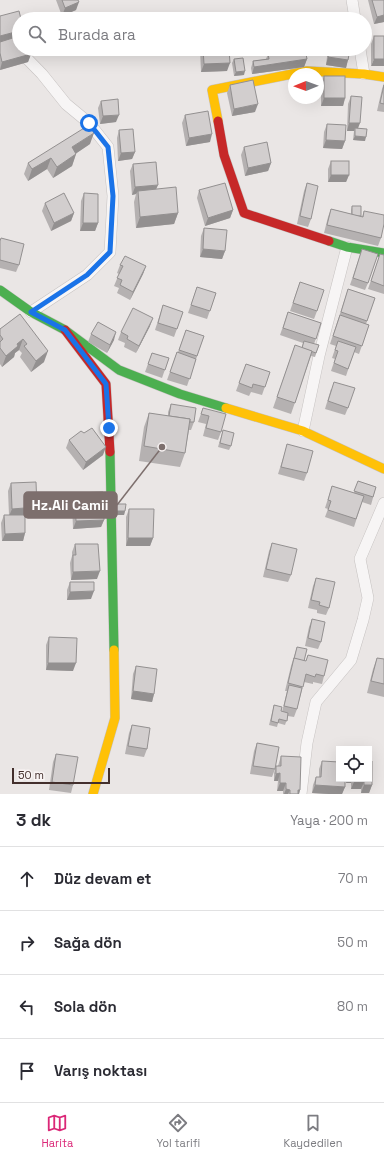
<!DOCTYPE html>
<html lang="tr">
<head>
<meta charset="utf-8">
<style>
	body { margin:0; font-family:"Space Grotesk",sans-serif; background:#f7f7f7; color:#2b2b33 }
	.controls { position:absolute; right:12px; bottom:12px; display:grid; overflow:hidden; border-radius:0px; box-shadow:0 4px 16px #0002 }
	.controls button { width:36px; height:36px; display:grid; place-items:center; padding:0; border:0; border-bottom:1px solid #e1e1e2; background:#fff; color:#2b2b33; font:20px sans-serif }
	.compass { position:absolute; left:288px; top:68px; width:36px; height:36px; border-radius:50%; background:#fff; box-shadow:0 4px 16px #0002; rotate:269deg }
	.scale { position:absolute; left:12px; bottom:10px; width:98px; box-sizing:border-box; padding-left:4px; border:2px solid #432f2c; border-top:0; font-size:11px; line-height:14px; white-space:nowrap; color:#432f2c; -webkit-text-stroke:3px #f9f4f4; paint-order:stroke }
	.stop { position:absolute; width:12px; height:12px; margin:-9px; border:3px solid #1a73e8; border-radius:50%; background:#fff }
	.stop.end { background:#1a73e8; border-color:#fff; box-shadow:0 1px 4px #0008 }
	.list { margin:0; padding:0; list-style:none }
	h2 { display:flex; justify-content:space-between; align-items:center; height:52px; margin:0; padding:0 16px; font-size:17px }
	h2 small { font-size:13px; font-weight:400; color:#7c7c81 }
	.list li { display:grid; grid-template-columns:26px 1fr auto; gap:12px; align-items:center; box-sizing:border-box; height:64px; padding:0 16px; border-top:1px solid #e1e1e2 }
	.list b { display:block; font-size:15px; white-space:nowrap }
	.list em { font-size:13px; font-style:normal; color:#7c7c81 }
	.icon { flex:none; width:22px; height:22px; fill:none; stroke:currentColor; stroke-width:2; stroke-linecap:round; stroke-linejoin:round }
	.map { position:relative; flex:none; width:384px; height:794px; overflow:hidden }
	.search { position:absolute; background:#fff; box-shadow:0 4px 16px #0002; left:12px; right:12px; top:12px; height:44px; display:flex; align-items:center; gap:10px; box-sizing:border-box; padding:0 14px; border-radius:22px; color:#7c7c81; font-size:15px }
	.sheet { height:308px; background:#fff }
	nav { display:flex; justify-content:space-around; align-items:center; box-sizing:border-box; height:56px; border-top:1px solid #e1e1e2; background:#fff; font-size:11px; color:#7c7c81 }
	nav a { display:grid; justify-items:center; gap:2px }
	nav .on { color:#db2777 }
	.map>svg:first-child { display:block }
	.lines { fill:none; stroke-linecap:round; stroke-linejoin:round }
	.street-casing { stroke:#c6c2c1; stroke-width:12 }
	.fast-casing { stroke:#c6c2c1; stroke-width:10 }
	.slow-casing { stroke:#c6c2c1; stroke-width:10 }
	.jam-casing { stroke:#c6c2c1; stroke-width:10 }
	.street { stroke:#f7f5f5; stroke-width:11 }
	.fast { stroke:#4caf50; stroke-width:9 }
	.slow { stroke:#ffc107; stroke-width:9 }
	.jam { stroke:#c62828; stroke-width:9 }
	.wall { fill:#b5b1b1 }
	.shaded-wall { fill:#939090 }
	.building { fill:#d2cece; stroke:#939090 }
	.route { stroke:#1a73e8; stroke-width:5 }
	.leader { fill:none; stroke:#7d6f6d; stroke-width:1.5 }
	.callout-dot { fill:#7d6f6d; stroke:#f9f4f4; stroke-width:1.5 }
	.callout { fill:#7d6f6d; stroke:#7d6f6d; stroke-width:1.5 }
	.callout-label { font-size:14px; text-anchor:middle; font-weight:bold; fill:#fff }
</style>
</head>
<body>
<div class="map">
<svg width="384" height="794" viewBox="0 0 384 794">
	<rect width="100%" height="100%" fill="#eae6e5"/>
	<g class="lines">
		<defs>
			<g id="street">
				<polyline points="352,0 355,19"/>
				<polyline points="0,31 42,74 66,104 89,123 108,147 113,196 110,252 87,275 31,312"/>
				<polyline points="360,49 364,74"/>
				<polyline points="303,431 319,356 347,247"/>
				<polyline points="301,794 307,743 316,702 351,660 363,620 368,598 360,559 384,503"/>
			</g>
			<g id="fast">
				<polyline points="329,241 347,247 384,253"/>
				<polyline points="0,290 31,312 65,330 119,370 180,394 226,408"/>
				<polyline points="110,452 114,650"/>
			</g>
			<g id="slow">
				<polyline points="218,121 212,90 307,71 364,74 384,77"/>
				<polyline points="226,408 303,431 384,469"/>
				<polyline points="93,794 115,718 114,650"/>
			</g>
			<g id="jam">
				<polyline points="218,121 224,155 244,213 329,241"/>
				<polyline points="65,330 106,384 110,452"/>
			</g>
		</defs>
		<!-- street casing -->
		<use href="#street" class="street-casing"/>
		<!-- fast casing -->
		<use href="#fast" class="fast-casing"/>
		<!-- slow casing -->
		<use href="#slow" class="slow-casing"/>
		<!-- jam casing -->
		<use href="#jam" class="jam-casing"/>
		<!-- street -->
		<use href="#street" class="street"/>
		<!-- fast -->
		<use href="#fast" class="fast"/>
		<!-- slow -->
		<use href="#slow" class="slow"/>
		<!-- jam -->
		<use href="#jam" class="jam"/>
	</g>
	<!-- wall -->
	<g class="wall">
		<polygon points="56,0 78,0 76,10 62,16"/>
		<polygon points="368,0 384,0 384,22 374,24"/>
		<polygon points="0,16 19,49 31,54 28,62 0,70"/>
		<polygon points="374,36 384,36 371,66 371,44"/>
		<polygon points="30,49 40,49 34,54"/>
		<polygon points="200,49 229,49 227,71 201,72"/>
		<polygon points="283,49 305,49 307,59 304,67 252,74 251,68 253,61 266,59 268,54 282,52"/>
		<polygon points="328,49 350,49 346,68 326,65"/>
		<polygon points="234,59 244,75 234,76 232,63"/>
		<polygon points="324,76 345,98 343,106 321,106 321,84"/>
		<polygon points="384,83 384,112 377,111 382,89"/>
		<polygon points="230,85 255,112 232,116 227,93"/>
		<polygon points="351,96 358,128 365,141 353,140 354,131 347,131 348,104"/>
		<polygon points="101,101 116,122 100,124 98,108"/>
		<polygon points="185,115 210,142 186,146 182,123"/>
		<polygon points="327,124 345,141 342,149 323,148 324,132"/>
		<polygon points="119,130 135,152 132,159 118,161 117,138"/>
		<polygon points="90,144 76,153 76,154 72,166 53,178 47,169 28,181 24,174 28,163"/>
		<polygon points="244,147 271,163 268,171 245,176 241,155"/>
		<polygon points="331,161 349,175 346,182 328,182 328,169"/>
		<polygon points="133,164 178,213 174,224 136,228 134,202 136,194 132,195 130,171"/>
		<polygon points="307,183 311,219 308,227 297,224 304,191"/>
		<polygon points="199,190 233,210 230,218 205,226 197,198"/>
		<polygon points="84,193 98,223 95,231 80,231 81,201"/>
		<polygon points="45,203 74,213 71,221 51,231 42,211"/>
		<polygon points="352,206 361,216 361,217 362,217 364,211 381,238 378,246 324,233 328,217 331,209 351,214 351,210"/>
		<polygon points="204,228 225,251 222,259 200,257 201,236"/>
		<polygon points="0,240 19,265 16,272 0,268"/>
		<polygon points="362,249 368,283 365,290 350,285"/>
		<polygon points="380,254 384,255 384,294 368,289"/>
		<polygon points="120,265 146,266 143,274 130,300 117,293 119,288 114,286 119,274 117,273"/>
		<polygon points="300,282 317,311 314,319 290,311"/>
		<polygon points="197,287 216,293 207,319 188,313"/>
		<polygon points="348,289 375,298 366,324 369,325 359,354 354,352 346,376 331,371 335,359 332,358 336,346 330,344"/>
		<polygon points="163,305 183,312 174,337 155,330"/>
		<polygon points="288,312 321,323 314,344 319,345 315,357 311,356 291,414 273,408 295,345 302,348 303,343 280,335"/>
		<polygon points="20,314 44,362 31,372 20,357 22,353 19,350 15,353 14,357 2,367 0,364 0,329"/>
		<polygon points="150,326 136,353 124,347 125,343 118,340 121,332"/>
		<polygon points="186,330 204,336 187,386 167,380 177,352 178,352"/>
		<polygon points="91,334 114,340 107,353 88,342"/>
		<polygon points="152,353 169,358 162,378 145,372"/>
		<polygon points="246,364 270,372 262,395 251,392 249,396 236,391"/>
		<polygon points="331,389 348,408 345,415 325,409"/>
		<polygon points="171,404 194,422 191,430 189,430 185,453 180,467 139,461 144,427 149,413 168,416 168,412"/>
		<polygon points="203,408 221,432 218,440 203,436 206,424 198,422"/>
		<polygon points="223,430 231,446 229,450 218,447"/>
		<polygon points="69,440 103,455 83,470 66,448"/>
		<polygon points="287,444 307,473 304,481 278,474 285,452"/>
		<polygon points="358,481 376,487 371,505 362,502 354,527 325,517 328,509 325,508 332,486 354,493"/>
		<polygon points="11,483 37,507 34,515 25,516 25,533 23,541 2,541 1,523 4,515 9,515 8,491"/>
		<polygon points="75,493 104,520 101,527 73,529 72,501"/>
		<polygon points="116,504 125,511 124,515 115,515 115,508"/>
		<polygon points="129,509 153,538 150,546 126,546 126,517"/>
		<polygon points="272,543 291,575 288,582 263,577 269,551"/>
		<polygon points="75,544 97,579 71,580 70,563 72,556 72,552"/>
		<polygon points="316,578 329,608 326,615 317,613 317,610 308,608 313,586"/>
		<polygon points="70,582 91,599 67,600 67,590"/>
		<polygon points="312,619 321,642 318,649 305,646 309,627"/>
		<polygon points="49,637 73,671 46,670 46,645"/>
		<polygon points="297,647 304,661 306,661 308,655 324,676 322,684 313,682 313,684 304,682 297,709 294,717 288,716 285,725 278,723 277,727 269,725 274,705 282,712 287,691 285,691 291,666"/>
		<polygon points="377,658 384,659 384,697 367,693 373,669"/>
		<polygon points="136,666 154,694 152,702 131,699 133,674"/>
		<polygon points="132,725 147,749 144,757 125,754 129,733"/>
		<polygon points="257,743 275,769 272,777 250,774 254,751"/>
		<polygon points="56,754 73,785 71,793 49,790 53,762"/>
		<polygon points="281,756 300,790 299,794 283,794 283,791 277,791 278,781 274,781 274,773 276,766 278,766"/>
		<polygon points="322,761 345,787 342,794 329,794 312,793 313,785 316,777 319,777 319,769"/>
		<polygon points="346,779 369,779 372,785 369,793 361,793 361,789 351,789 351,783 346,783"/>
	</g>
	<!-- shaded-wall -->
	<g class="shaded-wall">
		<polygon points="79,2 76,10 62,16 65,8"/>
		<polygon points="384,15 384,22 374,24 377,17"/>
		<polygon points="19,31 19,38 0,43 0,36"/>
		<polygon points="36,49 40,49 34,54"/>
		<polygon points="31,54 28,62 0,70 2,62"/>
		<polygon points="328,57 348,60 346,68 326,65"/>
		<polygon points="307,59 304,67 252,74 254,67"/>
		<polygon points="374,59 384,59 384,66 371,66"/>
		<polygon points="230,63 227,71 201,72 204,64"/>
		<polygon points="245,71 244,75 234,76 236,72"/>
		<polygon points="324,98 345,98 343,106 321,106"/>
		<polygon points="258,104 255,112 232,116 234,109"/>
		<polygon points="119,115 116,122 100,124 103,116"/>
		<polygon points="349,123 360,123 357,131 355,128 354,131 347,131"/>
		<polygon points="94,133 90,144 68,159 72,147"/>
		<polygon points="212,134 210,142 186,146 189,138"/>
		<polygon points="355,136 366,137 365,141 353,140"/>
		<polygon points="326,140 345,141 342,149 323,148"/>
		<polygon points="135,152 132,159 118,161 121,153"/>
		<polygon points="76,154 72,166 53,178 57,167"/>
		<polygon points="51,158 47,169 28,181 32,169"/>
		<polygon points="271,163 268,171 245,176 248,168"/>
		<polygon points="331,175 349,175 346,182 328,182"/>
		<polygon points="158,185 155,192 138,191 136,194 132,195 135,187"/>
		<polygon points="233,210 230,218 205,226 208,218"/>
		<polygon points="74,213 71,221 51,231 54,223"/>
		<polygon points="178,213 174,224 136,228 140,217"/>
		<polygon points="83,223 98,223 95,231 80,231"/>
		<polygon points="203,249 225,251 222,259 200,257"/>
		<polygon points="146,266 143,274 130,300 133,292"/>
		<polygon points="153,318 150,326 136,353 139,346"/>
		<polygon points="116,332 114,340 107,353 110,345"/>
		<polygon points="23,339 19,350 15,353 14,357 2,367 6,356 17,344"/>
		<polygon points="48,351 44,362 31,372 36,361"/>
		<polygon points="106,447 103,455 83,470 86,462"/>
		<polygon points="37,507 34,515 9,516 12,509"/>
		<polygon points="116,511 125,511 124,515 115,515"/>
		<polygon points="104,520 101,527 73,529 76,521"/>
		<polygon points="25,533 23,541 2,541 5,534"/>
		<polygon points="128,538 153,538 150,546 126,546"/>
		<polygon points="100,571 97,579 71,580 73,572"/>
		<polygon points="94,591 91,599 67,600 70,592"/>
		<polygon points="48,663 76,663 73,671 46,670"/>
		<polygon points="133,691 154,694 152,702 131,699"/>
		<polygon points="280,773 278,781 274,781 276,774"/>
		<polygon points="348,779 352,779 351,783 346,783"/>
		<polygon points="354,782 364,782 361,789 351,789"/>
		<polygon points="280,783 286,783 283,791 277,791"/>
		<polygon points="315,785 345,787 342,794 329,794 312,793"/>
		<polygon points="364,785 372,785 369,793 361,793"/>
		<polygon points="286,789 290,790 288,794 284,794"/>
		<polygon points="298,790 300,790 299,794 296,794"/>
	</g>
	<!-- building -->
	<g class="building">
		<polygon points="62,0 78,0 79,2 65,8"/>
		<polygon points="372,0 384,0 384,15 377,17"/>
		<polygon points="19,11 21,19 19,19 19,31 0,36 0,16"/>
		<polygon points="19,36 19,49 29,49 31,54 2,62 0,53 0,42"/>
		<rect x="374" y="36" width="10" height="23"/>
		<polygon points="203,49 229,49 230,63 204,64"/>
		<polygon points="285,49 305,49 307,59 254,67 253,61 269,59 268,54 286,52"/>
		<polygon points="330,49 350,49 348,60 328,57"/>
		<polygon points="243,58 245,71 236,72 234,59"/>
		<rect x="324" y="76" width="21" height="22"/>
		<polygon points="253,80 258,104 234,109 230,85"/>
		<polygon points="384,85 384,104 380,103"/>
		<polygon points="351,96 362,97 360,123 349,123"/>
		<polygon points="118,99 119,115 103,116 101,101"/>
		<polygon points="208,111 212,134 189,138 185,115"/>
		<polygon points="327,124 346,125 345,141 326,140"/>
		<polygon points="89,125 94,133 72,147 76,154 57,167 51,158 32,169 28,163"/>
		<polygon points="355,128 367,129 366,137 355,136"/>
		<polygon points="133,129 135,152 121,153 119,130"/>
		<polygon points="267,142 271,163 248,168 244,147"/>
		<rect x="331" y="161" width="18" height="14"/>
		<polygon points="156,162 158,185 135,187 133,164"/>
		<polygon points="225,183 233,210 208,218 199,190"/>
		<polygon points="307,183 318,186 311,219 300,216"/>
		<polygon points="176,187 178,213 140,217 138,191"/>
		<polygon points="64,193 74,213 54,223 45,203"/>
		<polygon points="84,193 98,194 98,223 83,223"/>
		<polygon points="352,206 361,206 361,216 357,216 352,215"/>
		<polygon points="331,209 363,217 364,211 384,215 384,224 381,238 327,225"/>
		<polygon points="204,228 227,230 225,251 203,249"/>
		<polygon points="1,238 24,244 19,265 0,260 0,241"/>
		<polygon points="362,249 378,254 368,283 353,278"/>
		<polygon points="380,254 384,255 384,286 371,281"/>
		<polygon points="125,256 146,266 133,292 120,285 122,280 117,278 123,266 120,265"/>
		<polygon points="300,282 324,290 317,311 293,303"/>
		<polygon points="197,287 216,293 210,311 191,305"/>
		<polygon points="348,289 375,298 367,321 341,312"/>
		<polygon points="163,305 183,312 177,329 158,323"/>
		<polygon points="133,308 153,318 139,346 127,339 128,336 121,332"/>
		<polygon points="288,312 321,323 316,339 283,328"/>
		<polygon points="20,314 48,351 36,361 24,346 27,344 23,339 17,344 18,346 6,356 0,348 0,342 3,339 0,335 0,329"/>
		<polygon points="340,315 369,325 362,346 333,336"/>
		<polygon points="98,322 116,332 110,345 91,334"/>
		<polygon points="186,330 204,336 197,356 179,350"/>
		<polygon points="304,341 319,345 316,353 302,348"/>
		<polygon points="338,341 356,347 348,369 334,363 338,351 335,350"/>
		<polygon points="295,345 312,351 295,403 277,397"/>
		<polygon points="177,352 196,359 190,379 170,372"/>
		<polygon points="152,353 169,358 165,370 148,364"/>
		<polygon points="246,364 270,372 265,387 253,384 252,388 239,383"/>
		<polygon points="334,382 355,388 348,408 328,401"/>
		<polygon points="171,404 196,408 194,422 190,422 190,419 169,416"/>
		<polygon points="203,408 226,414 221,432 206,428 209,416 201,414"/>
		<polygon points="149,413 190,419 185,453 144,446"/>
		<polygon points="92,428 106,447 86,462 69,440 81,431 84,433"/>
		<polygon points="223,430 234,433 231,446 220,443"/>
		<polygon points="287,444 313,451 307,473 281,467"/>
		<polygon points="358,481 376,487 373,497 354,491"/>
		<polygon points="36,482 37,507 12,509 11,483"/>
		<polygon points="332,486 364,496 356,519 328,510 331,501 328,500"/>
		<polygon points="103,492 104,520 76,521 75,493"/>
		<polygon points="116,504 126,504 125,511 116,511"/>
		<polygon points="129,509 154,509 153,538 128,538"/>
		<polygon points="4,515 25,515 25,533 5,534"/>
		<polygon points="272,543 297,549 291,575 266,569"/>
		<polygon points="75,544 98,544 100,571 73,572 73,555 76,555"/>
		<polygon points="316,578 335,582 329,608 319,605 320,602 311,600"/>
		<polygon points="70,582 94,582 94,591 70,592"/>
		<polygon points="312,619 325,622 321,642 308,638"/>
		<polygon points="49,637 77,638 76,663 48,663"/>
		<polygon points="297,647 307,649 304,661 294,659"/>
		<polygon points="308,655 328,660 324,676 316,674 315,677 306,674 303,687 288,683 294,658 306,661"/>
		<polygon points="377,658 384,659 384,684 371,681"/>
		<polygon points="136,666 157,669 154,694 133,691"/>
		<polygon points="289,685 302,688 297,709 284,706"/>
		<polygon points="274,705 282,707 281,711 288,713 287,721 279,719 278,723 271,721"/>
		<polygon points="132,725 150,728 147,749 128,746"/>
		<polygon points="257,743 279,747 275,769 253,766"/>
		<polygon points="56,754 78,757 73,785 52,782"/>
		<polygon points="281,756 301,757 300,790 298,790 298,794 290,794 290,790 286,789 286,783 280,783 280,773 276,774 276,766 281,766"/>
		<polygon points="322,761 339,762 339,779 345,779 345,787 315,785 316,777 321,777"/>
		<polygon points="369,761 372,761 372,785 364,785 364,782 354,782 354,779 369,779"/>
	</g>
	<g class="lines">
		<!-- route -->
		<polyline class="route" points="89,123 108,147 113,196 110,252 87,275 31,312 65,330 106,384 109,428"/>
	</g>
	<!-- callouts -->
	<path class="leader" d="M162 447L117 505"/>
	<circle class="callout-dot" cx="162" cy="447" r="4"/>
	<rect class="callout" x="24" y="492" width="93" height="26" rx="4"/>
	<g class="callout-label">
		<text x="70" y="510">Hz.Ali Camii</text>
	</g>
</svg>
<div class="controls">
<button><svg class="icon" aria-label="locate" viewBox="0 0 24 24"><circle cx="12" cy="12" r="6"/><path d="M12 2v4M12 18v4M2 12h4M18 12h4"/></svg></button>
</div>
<svg class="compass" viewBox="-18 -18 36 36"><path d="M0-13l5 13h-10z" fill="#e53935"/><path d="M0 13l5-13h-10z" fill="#7c7c81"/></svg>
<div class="scale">50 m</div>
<div class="stop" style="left:89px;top:123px"></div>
<div class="stop end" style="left:109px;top:428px"></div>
<div class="search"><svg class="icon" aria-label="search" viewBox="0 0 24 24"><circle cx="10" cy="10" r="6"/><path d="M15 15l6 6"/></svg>Burada ara</div>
</div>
<section class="sheet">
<h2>3 dk<small>Yaya · 200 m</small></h2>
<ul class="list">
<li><svg class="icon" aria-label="ahead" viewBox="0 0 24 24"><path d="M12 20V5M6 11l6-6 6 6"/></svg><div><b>Düz devam et</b></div><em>70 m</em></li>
<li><svg class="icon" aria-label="right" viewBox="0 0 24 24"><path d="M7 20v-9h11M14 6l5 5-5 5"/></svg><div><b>Sağa dön</b></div><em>50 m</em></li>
<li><svg class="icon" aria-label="left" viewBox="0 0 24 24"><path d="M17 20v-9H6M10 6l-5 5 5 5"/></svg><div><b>Sola dön</b></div><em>80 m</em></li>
<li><svg class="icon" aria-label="arrive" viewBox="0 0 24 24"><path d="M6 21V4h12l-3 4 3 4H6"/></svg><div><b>Varış noktası</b></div></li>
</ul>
</section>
<nav>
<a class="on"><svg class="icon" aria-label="map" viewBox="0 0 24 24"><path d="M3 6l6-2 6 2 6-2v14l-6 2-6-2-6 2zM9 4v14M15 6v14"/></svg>Harita</a>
<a><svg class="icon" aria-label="directions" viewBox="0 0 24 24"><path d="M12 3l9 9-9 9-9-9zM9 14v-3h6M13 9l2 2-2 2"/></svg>Yol tarifi</a>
<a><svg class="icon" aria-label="saved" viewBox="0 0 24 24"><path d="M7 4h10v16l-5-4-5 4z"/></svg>Kaydedilen</a>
</nav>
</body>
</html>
